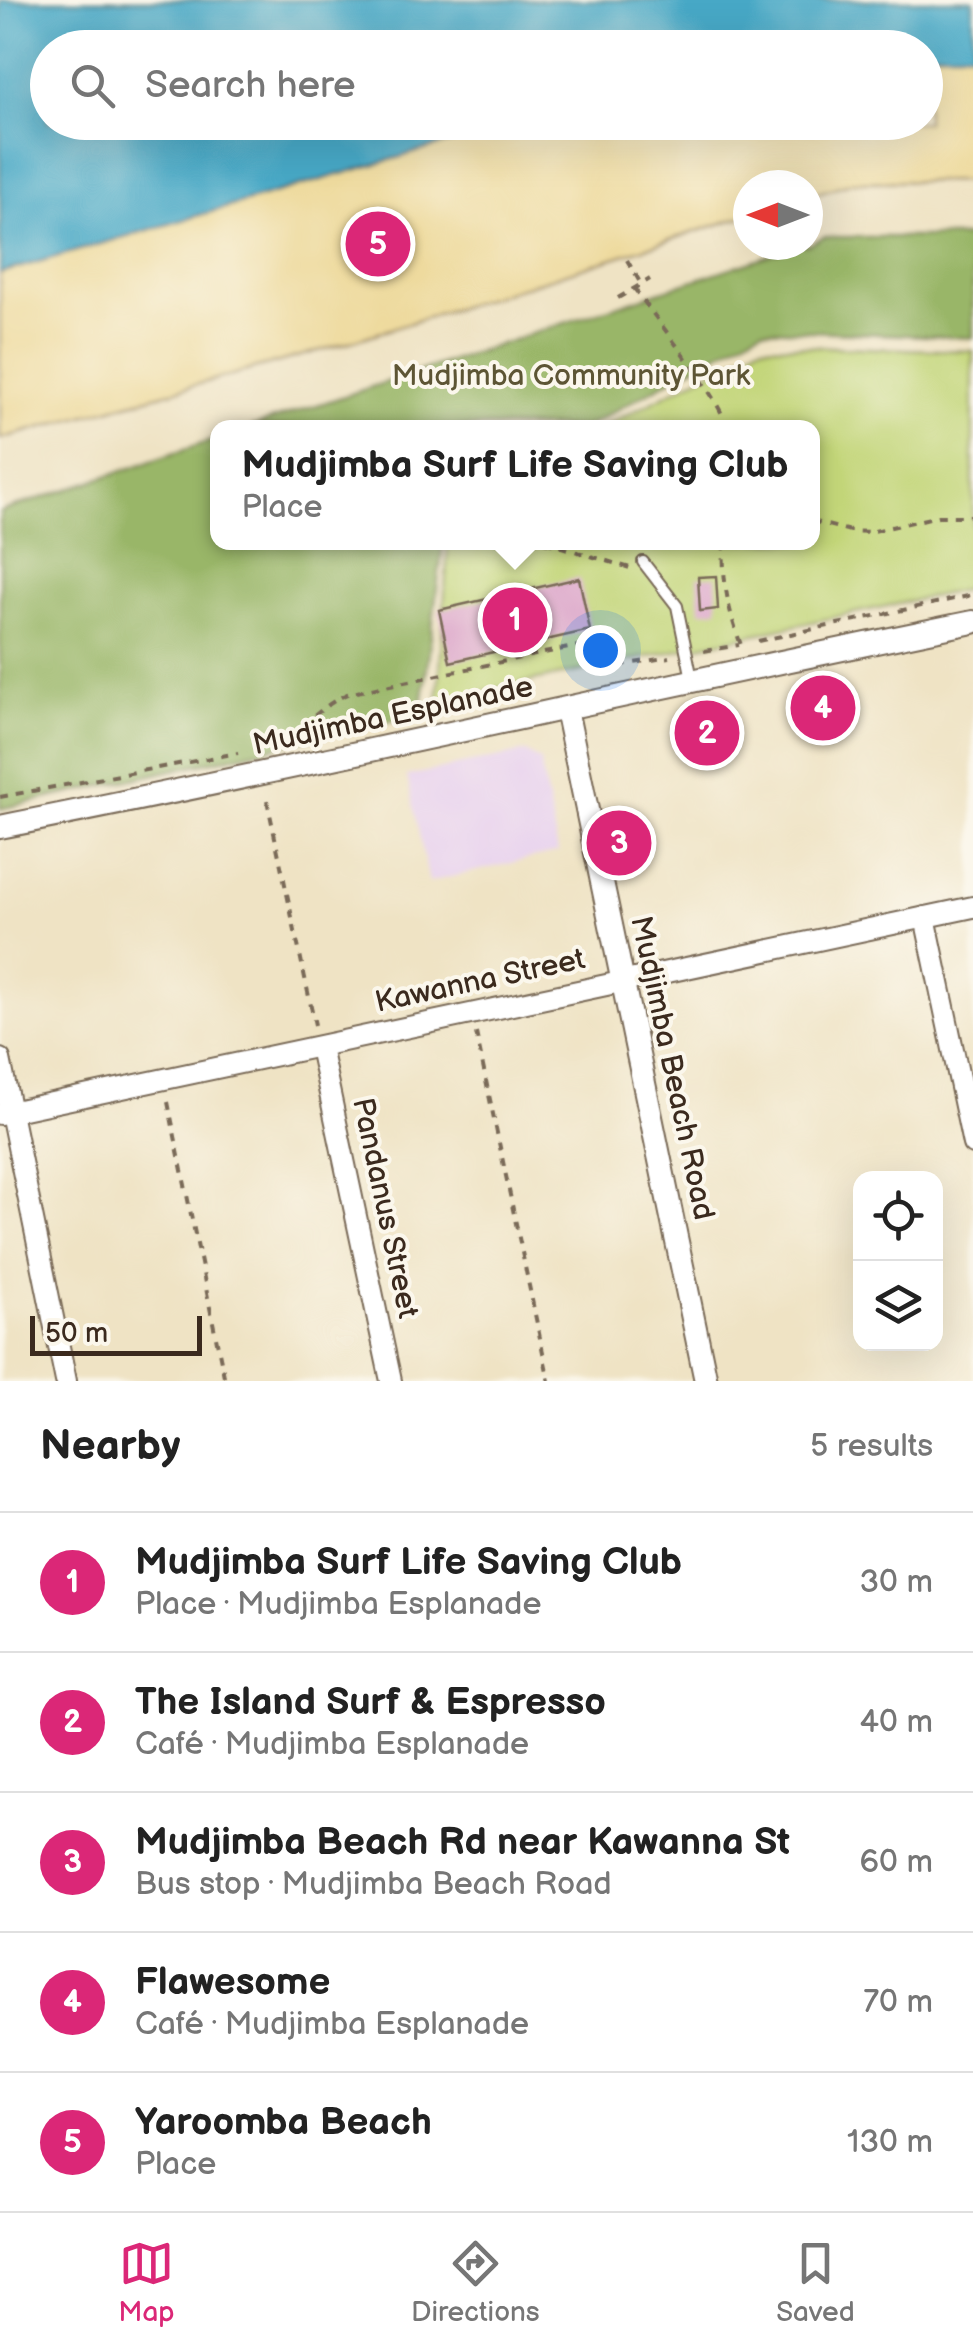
<!DOCTYPE html>
<html lang="en">
<head>
<meta charset="utf-8">
<style>
	body { margin:0; font-family:"Balsamiq Sans",sans-serif; background:#f2f2f2; color:#222 }
	.controls { position:absolute; right:30px; bottom:30px; display:grid; overflow:hidden; border-radius:20px; box-shadow:0 10px 40px #0002 }
	.controls button { width:90px; height:90px; display:grid; place-items:center; padding:0; border:0; border-bottom:2px solid #e0e0e0; background:#fff; color:#222; font:50px sans-serif }
	.compass { position:absolute; left:733px; top:170px; width:90px; height:90px; border-radius:50%; background:#fff; box-shadow:0 10px 40px #0002; rotate:270deg }
	.scale { position:absolute; left:30px; bottom:25px; width:172px; box-sizing:border-box; padding-left:10px; border:5px solid #3b2a1e; border-top:0; font-size:28px; line-height:35px; white-space:nowrap; color:#3b2a1e; -webkit-text-stroke:8px #fbf7ec; paint-order:stroke }
	.you { position:absolute; left:600px; top:650px; width:35px; height:35px; margin:-25px; border:8px solid #fff; border-radius:50%; background:#1a73e8; box-shadow:0 0 0 15px #1a73e833 }
	.badge { display:grid; place-items:center; width:65px; height:65px; border-radius:50%; background:#db2777; color:#fff; font-size:32px; font-weight:700 }
	.pin { position:absolute; translate:-50% -50%; border:5px solid #fff; box-shadow:0 2px 10px #0006 }
	.popup { position:absolute; left:210px; top:420px; width:610px; height:130px; box-sizing:border-box; display:grid; place-content:center; border-radius:20px; background:#fff; filter:drop-shadow(0 2px 8px #0005); font-size:32px; white-space:nowrap; color:#767676 }
	.popup b { font-size:38px; color:#222 }
	.popup::after { content:''; position:absolute; left:50%; top:100%; margin-left:-20px; border:20px solid transparent; border-top-color:#fff }
	.list { margin:0; padding:0; list-style:none }
	h2 { display:flex; justify-content:space-between; align-items:center; height:130px; margin:0; padding:0 40px; font-size:42px }
	h2 small { font-size:32px; font-weight:400; color:#767676 }
	.list li { display:grid; grid-template-columns:65px 1fr auto; gap:30px; align-items:center; box-sizing:border-box; height:140px; padding:0 40px; border-top:2px solid #e0e0e0 }
	.list b { display:block; font-size:38px; white-space:nowrap }
	.list p { margin:0; font-size:32px; white-space:nowrap; color:#767676 }
	.list em { font-size:32px; font-style:normal; color:#767676 }
	.icon { flex:none; width:55px; height:55px; fill:none; stroke:currentColor; stroke-width:2; stroke-linecap:round; stroke-linejoin:round }
	.map { position:relative; flex:none; width:973px; height:1381px; overflow:hidden }
	.search { position:absolute; background:#fff; box-shadow:0 10px 40px #0002; left:30px; right:30px; top:30px; height:110px; display:flex; align-items:center; gap:25px; box-sizing:border-box; padding:0 35px; border-radius:55px; color:#767676; font-size:38px }
	.sheet { height:830px; background:#fff }
	nav { display:flex; justify-content:space-around; align-items:center; box-sizing:border-box; height:140px; border-top:2px solid #e0e0e0; background:#fff; font-size:28px; color:#767676 }
	nav a { display:grid; justify-items:center; gap:5px }
	nav .on { color:#db2777 }
	.map>svg:first-child { display:block }
	.built { fill:#e8d2ee }
	.green { fill:#c2d578; stroke:#7e804b; stroke-width:2.5 }
	.forest { fill:#99b668; stroke:#6a7043; stroke-width:2.5 }
	.sand { fill:#eeda9e; stroke:#94825e; stroke-width:2.5 }
	.water { fill:#47a8c6; stroke:#416972; stroke-width:2.5 }
	.building { fill:#dba4c9 }
	.lines { fill:none; stroke-linecap:round; stroke-linejoin:round }
	.service-casing { stroke:#7a6b58; stroke-width:14 }
	.minor-casing { stroke:#7a6b58; stroke-width:24 }
	.tertiary-casing { stroke:#7a6b58; stroke-width:26 }
	.path { stroke:#7a6b58; stroke-width:4; stroke-dasharray:8 8; stroke-linecap:butt }
	.service { stroke:#fff; stroke-width:10 }
	.minor { stroke:#fff; stroke-width:20 }
	.tertiary { stroke:#fff; stroke-width:22 }
	.labels { text-anchor:middle; dominant-baseline:central; stroke-width:8; stroke-linejoin:round; paint-order:stroke }
	.park-label { font-size:30px; fill:#5d5534; stroke:#fbf7ec }
	.street-label { font-size:30px; fill:#3b2a1e; stroke:#fbf7ec }
</style>
</head>
<body>
<div class="map">
<svg width="973" height="1381" viewBox="0 0 973 1381">
	<rect width="100%" height="100%" fill="#fbf7ec"/>
	<filter id="ink" filterUnits="userSpaceOnUse"><feTurbulence type="fractalNoise" baseFrequency=".01" numOctaves="2"/><feDisplacementMap in="SourceGraphic" scale="20" xChannelSelector="R" yChannelSelector="G"/><feConvolveMatrix kernelMatrix="1 2 1 2 8 2 1 2 1" color-interpolation-filters="sRGB"/></filter>
	<filter id="wash" filterUnits="userSpaceOnUse"><feTurbulence type="fractalNoise" baseFrequency=".0048" numOctaves="4" result="noise"/><feDisplacementMap in="SourceGraphic" scale="40" xChannelSelector="R" yChannelSelector="G"/><feGaussianBlur stdDeviation="2.25" result="paint"/><feColorMatrix in="noise" values="0 0 0 0 0 0 0 0 0 0 0 0 0 0 0 0 0 1.4 0 .05"/><feComposite in="paint" operator="in"/></filter>
	<g filter="url(#wash)">
		<rect width="100%" height="100%" fill="#efe3c4"/>
		<!-- built -->
		<polygon class="built" points="526,752 540,761 558,852 429,882 407,776"/>
		<!-- green -->
		<polygon class="green" points="761,345 973,351 973,588 438,701 448,543 812,542 812,428 604,427"/>
		<!-- forest -->
		<g class="forest">
			<polygon points="824,237 973,237 973,338 762,329 586,427 251,427 800,245 808,245"/>
			<polygon points="217,439 218,542 443,543 421,714 0,809 0,512"/>
		</g>
		<!-- sand -->
		<polygon class="sand" points="926,52 973,52 973,181 853,182 808,196 808,185 748,185 748,215 347,343 0,439 0,273 517,123 926,122"/>
		<!-- water -->
		<polygon class="water" points="0,0 973,0 973,52 926,52 926,48 48,48 48,122 517,123 0,273"/>
		<g id="blocks">
			<!-- building -->
			<g class="building">
				<polygon points="716,576 718,609 700,611 698,577"/>
				<polygon points="579,578 590,630 450,662 439,610"/>
			</g>
		</g>
	</g>
	<g filter="url(#ink)">
		<use href="#blocks" fill-opacity="0" stroke="#7a6b58" stroke-width="2.5"/>
		<g class="lines">
			<defs>
				<polyline id="service" points="643,562 677,606 692,679"/>
				<g id="minor">
					<polyline points="925,917 973,1144"/>
					<polyline points="320,1047 391,1381"/>
					<polyline points="0,1059 66,1381"/>
					<polyline points="0,1114 973,907"/>
				</g>
				<g id="tertiary">
					<polyline points="566,709 706,1381"/>
					<path d="M0,827C325,763 648,688 973,622"/>
				</g>
			</defs>
			<!-- service casing -->
			<use href="#service" class="service-casing"/>
			<!-- minor casing -->
			<use href="#minor" class="minor-casing"/>
			<!-- tertiary casing -->
			<use href="#tertiary" class="tertiary-casing"/>
			<!-- path -->
			<g class="path">
				<polyline points="627,260 641,284"/>
				<path d="M634,288C652,314 724,403 727,428"/>
				<polyline points="618,298 650,279"/>
				<polyline points="249,425 251,428"/>
				<polyline points="812,521 850,531 870,532 938,516 973,516"/>
				<polyline points="545,542 630,568"/>
				<path d="M724,542C722,580 728,610 741,645"/>
				<polyline points="758,641 973,595"/>
				<polyline points="704,651 739,645"/>
				<path d="M277,745C305,728 316,709 347,694L578,646L622,665L670,657"/>
				<polyline points="0,797 238,753"/>
				<polyline points="267,800 315,1025"/>
				<polyline points="476,1033 549,1381"/>
				<polyline points="168,1102 225,1381"/>
			</g>
			<!-- service -->
			<use href="#service" class="service"/>
			<!-- minor -->
			<use href="#minor" class="minor"/>
			<!-- tertiary -->
			<use href="#tertiary" class="tertiary"/>
		</g>
	</g>
	<g class="labels">
		<!-- park labels -->
		<g class="park-label">
			<text x="571" y="376">Mudjimba Community Park</text>
		</g>
		<!-- street labels -->
		<g class="street-label">
			<text transform="translate(393 716) rotate(-12)">Mudjimba Esplanade</text>
			<text transform="translate(480 981) rotate(-12)">Kawanna Street</text>
			<text transform="translate(672 1068) rotate(78)">Mudjimba Beach Road</text>
			<text transform="translate(385 1208) rotate(78)">Pandanus Street</text>
		</g>
	</g>
</svg>
<div class="controls">
<button><svg class="icon" aria-label="locate" viewBox="0 0 24 24"><circle cx="12" cy="12" r="6"/><path d="M12 2v4M12 18v4M2 12h4M18 12h4"/></svg></button>
<button><svg class="icon" aria-label="layers" viewBox="0 0 24 24"><path d="M12 4l9 5-9 5-9-5zM3 14l9 5 9-5"/></svg></button>
</div>
<svg class="compass" viewBox="-18 -18 36 36"><path d="M0-13l5 13h-10z" fill="#e53935"/><path d="M0 13l5-13h-10z" fill="#767676"/></svg>
<div class="scale">50 m</div>
<div class="you"></div>
<div class="pin badge" style="left:515px;top:620px">1</div>
<div class="popup"><b>Mudjimba Surf Life Saving Club</b>Place</div>
<div class="pin badge" style="left:707px;top:733px">2</div>
<div class="pin badge" style="left:619px;top:843px">3</div>
<div class="pin badge" style="left:823px;top:708px">4</div>
<div class="pin badge" style="left:378px;top:244px">5</div>
<div class="search"><svg class="icon" aria-label="search" viewBox="0 0 24 24"><circle cx="10" cy="10" r="6"/><path d="M15 15l6 6"/></svg>Search here</div>
</div>
<section class="sheet">
<h2>Nearby<small>5 results</small></h2>
<ul class="list">
<li><span class="badge">1</span><div><b>Mudjimba Surf Life Saving Club</b><p>Place · Mudjimba Esplanade</p></div><em>30 m</em></li>
<li><span class="badge">2</span><div><b>The Island Surf &amp; Espresso</b><p>Café · Mudjimba Esplanade</p></div><em>40 m</em></li>
<li><span class="badge">3</span><div><b>Mudjimba Beach Rd near Kawanna St</b><p>Bus stop · Mudjimba Beach Road</p></div><em>60 m</em></li>
<li><span class="badge">4</span><div><b>Flawesome</b><p>Café · Mudjimba Esplanade</p></div><em>70 m</em></li>
<li><span class="badge">5</span><div><b>Yaroomba Beach</b><p>Place</p></div><em>130 m</em></li>
</ul>
</section>
<nav>
<a class="on"><svg class="icon" aria-label="map" viewBox="0 0 24 24"><path d="M3 6l6-2 6 2 6-2v14l-6 2-6-2-6 2zM9 4v14M15 6v14"/></svg>Map</a>
<a><svg class="icon" aria-label="directions" viewBox="0 0 24 24"><path d="M12 3l9 9-9 9-9-9zM9 14v-3h6M13 9l2 2-2 2"/></svg>Directions</a>
<a><svg class="icon" aria-label="saved" viewBox="0 0 24 24"><path d="M7 4h10v16l-5-4-5 4z"/></svg>Saved</a>
</nav>
</body>
</html>
